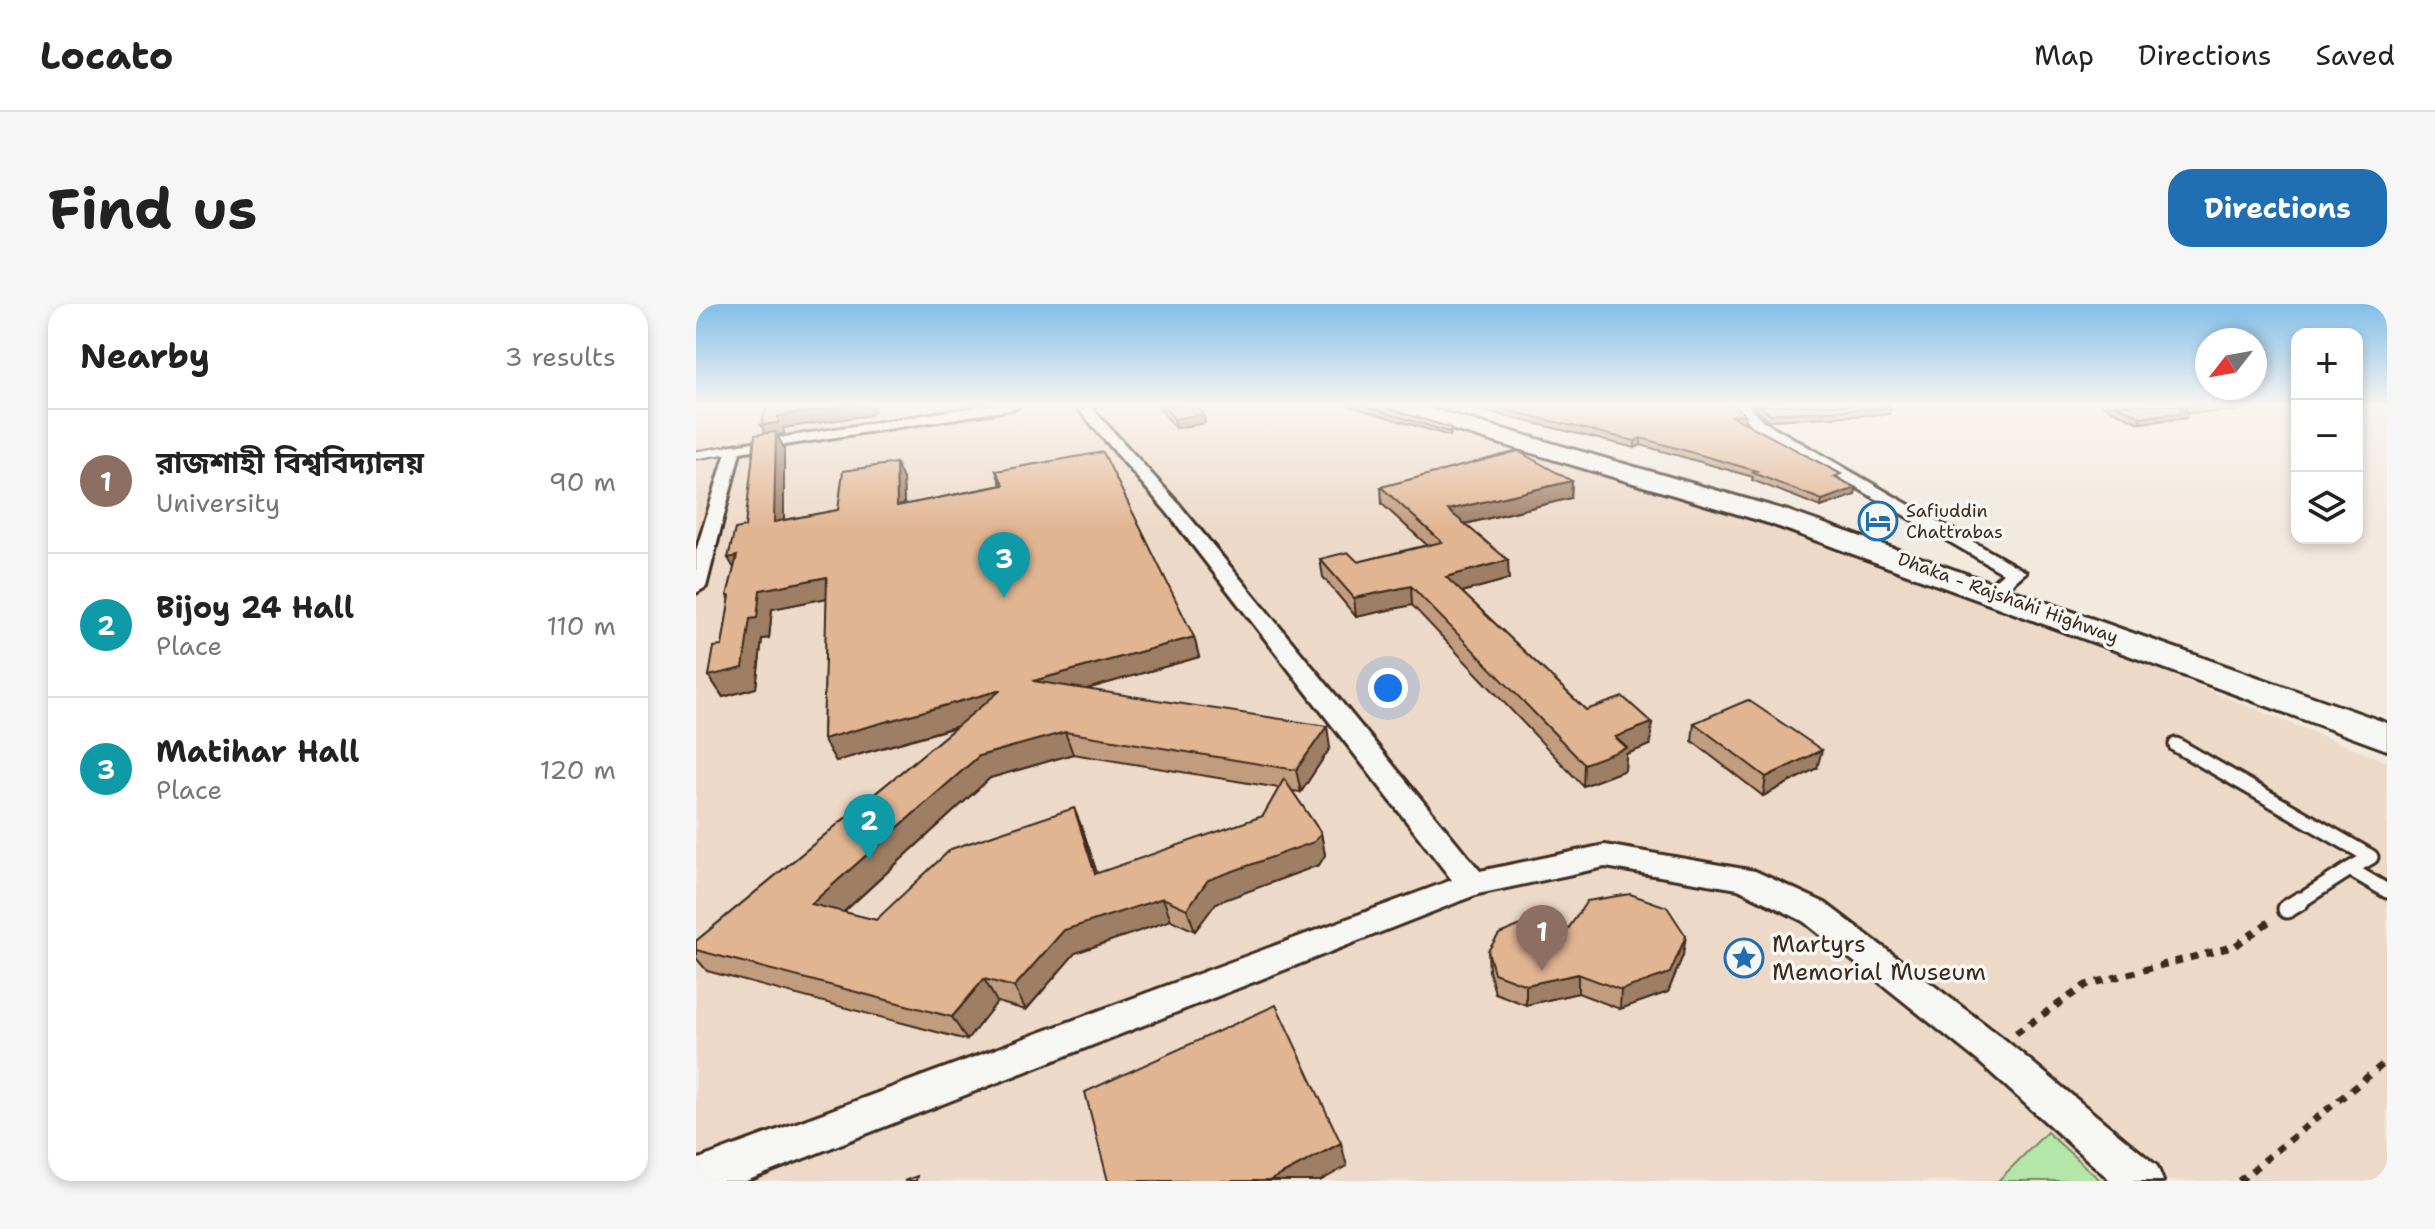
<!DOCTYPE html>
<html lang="en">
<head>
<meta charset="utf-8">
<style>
	body { margin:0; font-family:"Shantell Sans","Noto Sans Bengali",sans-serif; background:#f6f6f6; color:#222 }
	.controls { position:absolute; right:24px; top:24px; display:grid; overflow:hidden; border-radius:16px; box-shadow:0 4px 12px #0003 }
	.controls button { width:72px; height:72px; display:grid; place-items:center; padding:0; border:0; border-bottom:2px solid #e0e0e0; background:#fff; color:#222; font:40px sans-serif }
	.compass { position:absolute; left:1499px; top:24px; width:72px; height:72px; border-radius:50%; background:#fff; box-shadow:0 4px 12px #0003; rotate:239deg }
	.you { position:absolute; left:692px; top:384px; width:28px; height:28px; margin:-20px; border:6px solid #fff; border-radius:50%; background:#1a73e8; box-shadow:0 0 0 12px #1a73e833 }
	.badge { display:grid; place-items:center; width:52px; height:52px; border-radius:50%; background:#1f6fb2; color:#fff; font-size:26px; font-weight:700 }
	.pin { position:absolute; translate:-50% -66px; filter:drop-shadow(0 2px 4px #0008) }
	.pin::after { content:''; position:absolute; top:42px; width:28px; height:24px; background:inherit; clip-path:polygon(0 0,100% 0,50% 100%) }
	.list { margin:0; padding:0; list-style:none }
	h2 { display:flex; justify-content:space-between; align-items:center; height:104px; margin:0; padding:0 32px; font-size:34px }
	h2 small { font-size:26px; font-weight:400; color:#767676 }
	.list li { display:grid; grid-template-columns:52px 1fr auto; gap:24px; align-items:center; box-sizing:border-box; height:144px; padding:0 32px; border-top:2px solid #e0e0e0 }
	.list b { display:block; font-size:30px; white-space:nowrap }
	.list p { margin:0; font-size:26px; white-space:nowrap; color:#767676 }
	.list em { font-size:26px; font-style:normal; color:#767676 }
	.icon { flex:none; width:44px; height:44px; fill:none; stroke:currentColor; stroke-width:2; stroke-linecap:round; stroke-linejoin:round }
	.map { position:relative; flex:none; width:1691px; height:877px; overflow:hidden; border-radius:24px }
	header { display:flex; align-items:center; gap:48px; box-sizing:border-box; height:112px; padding:0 40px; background:#fff; border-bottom:2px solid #e0e0e0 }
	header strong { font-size:38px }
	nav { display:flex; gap:44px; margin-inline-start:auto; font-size:28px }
	.intro { display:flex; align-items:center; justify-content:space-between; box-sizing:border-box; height:192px; padding:0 48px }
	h1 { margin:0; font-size:56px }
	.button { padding:20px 36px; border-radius:24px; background:#1f6fb2; color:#fff; font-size:28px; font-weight:700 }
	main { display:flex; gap:48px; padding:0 48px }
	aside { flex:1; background:#fff; border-radius:24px; box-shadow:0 4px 12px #0003 }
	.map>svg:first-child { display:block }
	.built { fill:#edd9c8 }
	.green { fill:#b3e6a7; stroke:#778862; stroke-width:2 }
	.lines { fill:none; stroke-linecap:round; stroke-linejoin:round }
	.service-far2-casing { stroke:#3b2a1e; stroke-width:11 }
	.service-far1-casing { stroke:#3b2a1e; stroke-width:19 }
	.service-casing { stroke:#3b2a1e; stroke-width:23 }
	.minor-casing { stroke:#3b2a1e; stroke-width:6 }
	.trunk-casing { stroke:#3b2a1e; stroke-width:6 }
	.path { stroke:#3b2a1e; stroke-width:7; stroke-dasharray:8 8; stroke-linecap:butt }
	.service-far2 { stroke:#f6f6f2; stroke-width:7 }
	.service-far1 { stroke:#f6f6f2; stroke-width:13 }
	.service { stroke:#f6f6f2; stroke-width:17 }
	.minor { fill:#f6f6f2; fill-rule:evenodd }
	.trunk { fill:#f6f6f2; fill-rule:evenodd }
	.wall { fill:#c29c7e; stroke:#3b2a1e; stroke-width:2; fill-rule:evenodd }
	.shaded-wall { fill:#9e7f66; stroke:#3b2a1e; stroke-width:2 }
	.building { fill:#e1b592; stroke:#3b2a1e; stroke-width:2 }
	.labels { text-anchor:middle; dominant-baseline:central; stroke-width:7; stroke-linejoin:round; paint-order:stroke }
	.far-poi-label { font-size:18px; fill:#3b2a1e; stroke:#f6f6f2; text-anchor:start }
	.far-street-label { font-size:18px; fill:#3b2a1e; stroke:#f6f6f2 }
	.near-poi-label { font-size:24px; fill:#3b2a1e; stroke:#f6f6f2; text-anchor:start }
</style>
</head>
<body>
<header>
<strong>Locato</strong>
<nav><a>Map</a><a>Directions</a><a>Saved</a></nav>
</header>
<div class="intro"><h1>Find us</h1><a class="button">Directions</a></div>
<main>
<aside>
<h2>Nearby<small>3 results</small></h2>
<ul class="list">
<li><span class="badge" style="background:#8d6e63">1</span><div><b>রাজশাহী বিশ্ববিদ্যালয়</b><p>University</p></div><em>90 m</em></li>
<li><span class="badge" style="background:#0f9aa8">2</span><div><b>Bijoy 24 Hall</b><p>Place</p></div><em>110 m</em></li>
<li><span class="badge" style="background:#0f9aa8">3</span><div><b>Matihar Hall</b><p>Place</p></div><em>120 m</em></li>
</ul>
</aside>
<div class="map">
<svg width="1691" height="877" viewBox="0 0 1691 877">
	<rect width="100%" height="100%" fill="#f2e9df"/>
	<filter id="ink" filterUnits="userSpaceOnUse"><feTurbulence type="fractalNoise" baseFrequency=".0125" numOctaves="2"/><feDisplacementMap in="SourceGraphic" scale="16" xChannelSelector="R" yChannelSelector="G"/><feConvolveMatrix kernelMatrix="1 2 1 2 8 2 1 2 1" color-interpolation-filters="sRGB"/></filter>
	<g filter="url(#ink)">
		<!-- built -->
		<polygon class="built" points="0,101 680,101 1026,200 1170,248 1691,458 1691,877 0,877"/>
		<!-- green -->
		<polygon class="green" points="1351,828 1405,877 1302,877"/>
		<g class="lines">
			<defs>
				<polyline id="service-far2" points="0,151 37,145"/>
				<g id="service-far1">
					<polyline points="1480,441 1675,553 1654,565"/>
					<polyline points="1601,599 1654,565 1691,587"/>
				</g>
				<polyline id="service" points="1591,605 1604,597"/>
				<g id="minor">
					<polygon points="292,101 325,101 318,105 44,148 10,283 0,289 0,247 32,142"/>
					<polygon points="379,101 393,101 482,199 784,567 909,541 1059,567 1129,599 1308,735 1461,862 1467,877 1415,877 1282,757 1107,617 1042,585 909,563 782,590 50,877 0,877 0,856 756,576 470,207"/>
					<polygon points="1036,101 1051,101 1067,117 1330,268 1302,292 1288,292 1285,288 1307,269 1057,123"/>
				</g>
				<polygon id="trunk" points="688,101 723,101 1092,207 1691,419 1691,446 1072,219 691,106"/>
			</defs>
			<!-- service-far2 casing -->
			<use href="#service-far2" class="service-far2-casing"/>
			<!-- service-far1 casing -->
			<use href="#service-far1" class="service-far1-casing"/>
			<!-- service casing -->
			<use href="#service" class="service-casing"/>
			<!-- minor casing -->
			<use href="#minor" class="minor-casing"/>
			<!-- trunk casing -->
			<use href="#trunk" class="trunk-casing"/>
			<!-- path -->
			<g class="path">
				<polyline points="1320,729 1390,681 1539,642 1574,617"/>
				<polyline points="1543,877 1691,757"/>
			</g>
			<!-- service-far2 -->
			<use href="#service-far2" class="service-far2"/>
			<!-- service-far1 -->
			<use href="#service-far1" class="service-far1"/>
			<!-- service -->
			<use href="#service" class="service"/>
			<!-- minor -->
			<use href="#minor" class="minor"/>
			<!-- trunk -->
			<use href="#trunk" class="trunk"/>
		</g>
		<!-- wall -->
		<g class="wall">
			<polygon points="461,101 499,101 507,110 509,119 480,124"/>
			<polygon points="650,101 688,101 690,104 755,124 755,128 754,132"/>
			<polygon points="764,101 1038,101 1049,111 1048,118 1047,118 1144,176 1160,184 1159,191 1125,203 1056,176 1057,173 945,141 939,144"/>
			<polygon points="1055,101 1190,101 1195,104 1193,110 1072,116"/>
			<polygon points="1406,101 1544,101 1541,107 1492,109 1490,114 1443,119"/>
			<path d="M178,108L174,111L87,124L88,130L81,131L88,144V216L142,206L200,159L207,175L208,201L305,181L300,167L498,333L503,353L390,385L634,444L605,488L596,487L625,529L629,551L623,561L520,599L499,627L475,616L379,649L330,706L301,698L271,736L11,667L0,654V637L260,423L140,457L127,435L131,294L76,305L73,334L66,335L60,384L27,393L13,372L26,342L34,296L31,292L49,223L70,130L65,121ZM377,450L583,484L567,512L401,570L387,526L180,616L148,608L294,474Z"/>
			<polygon points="876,177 875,194 769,220 813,275 766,288 890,406 954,441 930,450 929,466 887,482 716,301 660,313 627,273 624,255 662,258 731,241 686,200 685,183"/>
			<polygon points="998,419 1121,464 1067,492 996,437"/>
			<polygon points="872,625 987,651 972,688 924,705 882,689 830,701 799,689 793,667 792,647"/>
		</g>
		<!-- shaded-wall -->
		<g class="shaded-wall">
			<polygon points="162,101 177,101 178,108 174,111 87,124 88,130 81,131 88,144 88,236 78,218 71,133 65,121 82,112"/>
			<polygon points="1493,108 1490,114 1443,119 1445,113"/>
			<polygon points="507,110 509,119 480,124 478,115"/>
			<polygon points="945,134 945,141 939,144 939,137"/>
			<polygon points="200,159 207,175 209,220 201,202"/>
			<polygon points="876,177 875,194 753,224 752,206"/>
			<polygon points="1160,184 1159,191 1125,203 1126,196"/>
			<polygon points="41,252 43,273 32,254"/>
			<polygon points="812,256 813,275 751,292 750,273"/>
			<polygon points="131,273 141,292 76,305 73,334 66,335 60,384 27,393 13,372 54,315 64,286"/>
			<polygon points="715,282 716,301 660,313 658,294"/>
			<polygon points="498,333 503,353 345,398 337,377"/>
			<polygon points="305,386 314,407 140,457 127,435"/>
			<polygon points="956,419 954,441 930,450 929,466 887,482 888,460 919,433"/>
			<polygon points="631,422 634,444 605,488 600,466"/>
			<polygon points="369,428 377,450 294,474 131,623 115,600 283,452"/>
			<polygon points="1126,446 1121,464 1067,492 1070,473"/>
			<polygon points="378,504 387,526 409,593 399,570"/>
			<polygon points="625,529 629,551 623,561 520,599 499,627 491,605 512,576"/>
			<polygon points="467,594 475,616 379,649 330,706 318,683 368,626"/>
			<polygon points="990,632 987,651 972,688 924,705 925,686"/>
			<polygon points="882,670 882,689 830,701 830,681"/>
			<polygon points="288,675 301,698 271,736 256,713"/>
			<polygon points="645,839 651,862 624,877 573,877"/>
		</g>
		<!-- building -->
		<g class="building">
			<polygon points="71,101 162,101 82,112 82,119 65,121"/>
			<polygon points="466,101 499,101 507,110 478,115"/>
			<polygon points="664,101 688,101 690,104 755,124 753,128"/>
			<polygon points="789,101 1038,101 1049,111 1036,112 1145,170 1138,173 1160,184 1126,196 1057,169 1061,167 945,134 939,137"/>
			<polygon points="1063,101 1190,101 1195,104 1073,110"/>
			<polygon points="1420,101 1544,101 1483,104 1493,108 1445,113"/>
			<polygon points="80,128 78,218 142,206 147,167 200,159 201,202 308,181 300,167 407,148 498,333 337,377 631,422 600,466 369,428 283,452 115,600 180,616 255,545 378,504 399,570 567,512 588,475 625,529 618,538 512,576 491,605 467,594 368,626 318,683 288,675 256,713 0,646 0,637 305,386 127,435 131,273 64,286 61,314 54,315 47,364 13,372 18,343 26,342 34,292 31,292 41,252 32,254 39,225 49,223 59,131"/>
			<polygon points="822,147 876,177 752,206 812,256 750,273 890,406 927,393 956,419 919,433 931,444 888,460 715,282 658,294 624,255 652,248 662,258 746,238 685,183"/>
			<polygon points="1052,396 1126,446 1070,473 998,419"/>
			<polygon points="934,590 971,603 990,632 974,669 925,686 882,670 830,681 798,669 792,647 803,630 840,615 872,625 891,597"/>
			<polygon points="580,701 645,839 573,877 412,877 389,788"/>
			<polygon points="221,872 220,877 208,877"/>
		</g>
	</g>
	<!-- sky -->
	<linearGradient id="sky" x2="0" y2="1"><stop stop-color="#81bee8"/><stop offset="0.45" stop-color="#f9f5f1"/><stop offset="1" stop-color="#f9f5f1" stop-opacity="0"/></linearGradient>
	<rect width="1691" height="224" fill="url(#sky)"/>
	<!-- icons -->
	<defs>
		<symbol id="hotel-ring" viewBox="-11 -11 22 22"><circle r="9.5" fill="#f6f6f2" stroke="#1f6fb2" stroke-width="1.5"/><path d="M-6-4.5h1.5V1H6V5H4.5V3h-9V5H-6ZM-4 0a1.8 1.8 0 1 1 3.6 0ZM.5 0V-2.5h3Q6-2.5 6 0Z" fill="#1f6fb2"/></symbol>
		<symbol id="sight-ring" viewBox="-11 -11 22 22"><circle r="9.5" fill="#f6f6f2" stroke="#1f6fb2" stroke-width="1.5"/><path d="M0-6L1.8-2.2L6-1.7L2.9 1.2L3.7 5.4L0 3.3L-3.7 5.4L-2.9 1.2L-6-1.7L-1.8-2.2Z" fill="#1f6fb2"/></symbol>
	</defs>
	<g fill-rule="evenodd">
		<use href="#hotel-ring" x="1160" y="195" width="44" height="44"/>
		<use href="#sight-ring" x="1026" y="632" width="44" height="44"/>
	</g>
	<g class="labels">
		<!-- far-poi labels -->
		<g class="far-poi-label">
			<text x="1210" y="207">Safiuddin<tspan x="1210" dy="21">Chattrabas</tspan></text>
		</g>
		<!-- far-street labels -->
		<g class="far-street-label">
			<text transform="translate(1312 294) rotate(20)">Dhaka - Rajshahi Highway</text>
		</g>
		<!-- near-poi labels -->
		<g class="near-poi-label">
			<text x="1076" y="640">Martyrs<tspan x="1076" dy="28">Memorial Museum</tspan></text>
		</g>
	</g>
</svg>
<div class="controls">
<button>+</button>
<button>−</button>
<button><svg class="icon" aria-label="layers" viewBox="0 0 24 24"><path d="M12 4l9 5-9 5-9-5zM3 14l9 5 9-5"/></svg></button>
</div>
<svg class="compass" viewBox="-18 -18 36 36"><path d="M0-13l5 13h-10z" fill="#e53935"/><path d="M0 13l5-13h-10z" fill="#767676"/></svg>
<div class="you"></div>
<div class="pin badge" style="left:846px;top:667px;background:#8d6e63">1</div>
<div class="pin badge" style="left:173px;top:556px;background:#0f9aa8">2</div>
<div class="pin badge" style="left:308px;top:294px;background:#0f9aa8">3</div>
</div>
</main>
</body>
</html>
